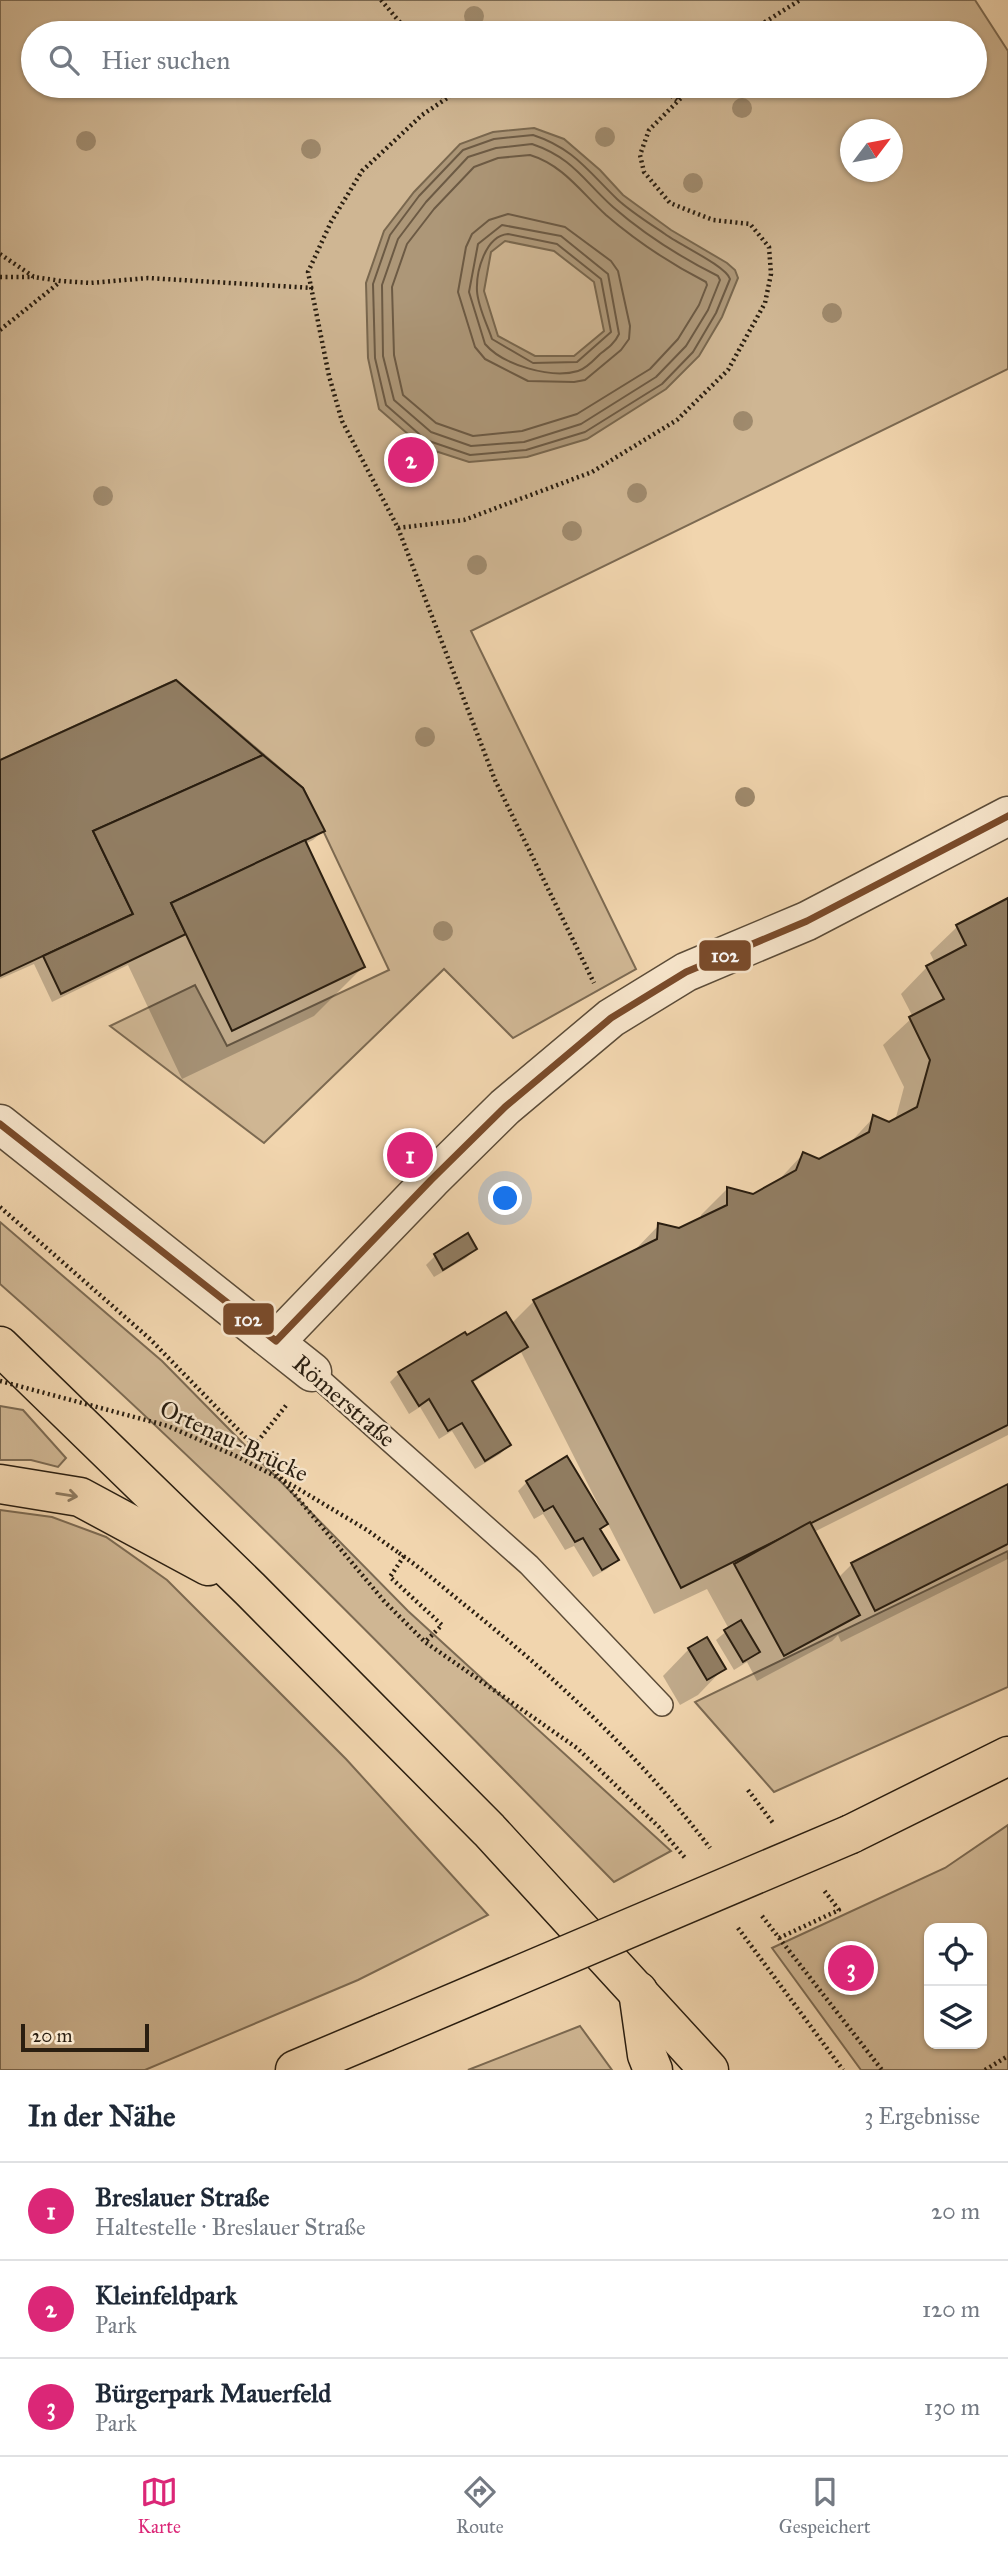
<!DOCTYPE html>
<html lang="de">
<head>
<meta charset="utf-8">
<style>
	body { margin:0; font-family:"IM FELL Great Primer",serif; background:#f6f6f7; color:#1f2937 }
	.controls { position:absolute; right:21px; bottom:21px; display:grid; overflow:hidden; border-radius:14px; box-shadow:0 2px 5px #0004 }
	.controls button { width:63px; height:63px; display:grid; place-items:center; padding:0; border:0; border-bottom:2px solid #e0e1e3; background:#fff; color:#1f2937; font:35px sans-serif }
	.compass { position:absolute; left:840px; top:119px; width:63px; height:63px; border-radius:50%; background:#fff; box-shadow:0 2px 5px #0004; rotate:58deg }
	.scale { position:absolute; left:21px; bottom:18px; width:128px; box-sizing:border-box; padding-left:7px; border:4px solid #2a1e10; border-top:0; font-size:19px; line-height:24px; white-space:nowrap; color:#2a1e10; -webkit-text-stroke:5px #f6e4ca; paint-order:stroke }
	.you { position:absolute; left:506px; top:1199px; width:24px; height:24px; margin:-18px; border:5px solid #fff; border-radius:50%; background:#1a73e8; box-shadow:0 0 0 10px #1a73e833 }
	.badge { display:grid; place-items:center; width:46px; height:46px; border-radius:50%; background:#db2777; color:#fff; font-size:23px; font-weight:700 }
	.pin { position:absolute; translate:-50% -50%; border:4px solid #fff; box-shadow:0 2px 7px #0006 }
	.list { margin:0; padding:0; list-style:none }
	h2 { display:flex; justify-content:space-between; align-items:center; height:91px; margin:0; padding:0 28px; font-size:30px }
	h2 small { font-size:23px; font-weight:400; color:#747a83 }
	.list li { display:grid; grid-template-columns:46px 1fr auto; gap:21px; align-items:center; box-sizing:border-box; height:98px; padding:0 28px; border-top:2px solid #e0e1e3 }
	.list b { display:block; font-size:26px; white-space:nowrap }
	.list p { margin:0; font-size:23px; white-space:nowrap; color:#747a83 }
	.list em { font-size:23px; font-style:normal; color:#747a83 }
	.icon { flex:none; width:38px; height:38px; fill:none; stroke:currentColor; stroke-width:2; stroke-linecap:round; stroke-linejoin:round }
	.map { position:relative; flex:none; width:1008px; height:2070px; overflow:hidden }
	.search { position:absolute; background:#fff; box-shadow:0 2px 5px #0004; left:21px; right:21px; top:21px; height:77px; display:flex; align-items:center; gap:18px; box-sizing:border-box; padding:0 24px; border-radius:38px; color:#747a83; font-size:26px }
	.sheet { height:385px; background:#fff }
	nav { display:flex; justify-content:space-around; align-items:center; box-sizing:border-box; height:98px; border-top:2px solid #e0e1e3; background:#fff; font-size:19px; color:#747a83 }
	nav a { display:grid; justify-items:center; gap:4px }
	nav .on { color:#db2777 }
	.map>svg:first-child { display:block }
	.green { fill:#cfb693; stroke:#7c6a52; stroke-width:2; fill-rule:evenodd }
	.water { fill:#ad9778; stroke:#79674e; stroke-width:2; fill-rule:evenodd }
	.shadow { fill:#0003 }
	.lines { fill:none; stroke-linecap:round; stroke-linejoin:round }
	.shore { stroke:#6c5a44; stroke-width:2 }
	.building { fill:#917d62; stroke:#2a1e10; stroke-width:2 }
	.service-casing { stroke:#5c4c38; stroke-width:24 }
	.minor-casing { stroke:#5c4c38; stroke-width:41 }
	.primary-casing { stroke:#2a1e10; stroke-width:41 }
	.path { stroke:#2a1e10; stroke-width:4.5; stroke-dasharray:2 3.5; stroke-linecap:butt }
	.service { stroke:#f6e4ca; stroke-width:21 }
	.minor { stroke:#f6e4ca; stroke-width:38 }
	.primary { stroke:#f1d5ae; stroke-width:38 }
	.primary-bridge-casing { stroke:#2a1e10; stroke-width:41; stroke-linecap:butt }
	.path-bridge { stroke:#2a1e10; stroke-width:4.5; stroke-dasharray:2 3.5; stroke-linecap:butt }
	.primary-bridge { stroke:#f1d5ae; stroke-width:38 }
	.bus-1-casing { stroke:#f6e4ca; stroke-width:12 }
	.bus-1 { stroke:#7a4b2a; stroke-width:7 }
	.tree { fill:#9f8a6d }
	.oneway { stroke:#8e7a5f }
	.labels { text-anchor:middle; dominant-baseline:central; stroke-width:5; stroke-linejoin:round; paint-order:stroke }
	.street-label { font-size:24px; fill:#2a1e10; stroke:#f6e4ca }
	.line-badge { stroke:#f6e4ca; stroke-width:2.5 }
	.badge-label { font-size:19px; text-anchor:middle; font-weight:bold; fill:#fff }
</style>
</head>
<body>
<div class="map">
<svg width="1008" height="2070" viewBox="0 0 1008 2070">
	<rect width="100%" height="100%" fill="#f1d5ae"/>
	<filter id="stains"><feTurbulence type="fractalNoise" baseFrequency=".00286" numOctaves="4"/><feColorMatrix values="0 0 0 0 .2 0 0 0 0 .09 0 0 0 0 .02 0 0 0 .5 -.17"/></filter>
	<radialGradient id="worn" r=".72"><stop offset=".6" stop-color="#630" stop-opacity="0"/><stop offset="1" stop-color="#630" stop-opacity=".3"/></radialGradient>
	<!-- green -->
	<g class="green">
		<path d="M0,0H975L1008,51V369L471,631L636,969L513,1038L444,969L264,1143L110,1026L195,985L227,1046L389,970L303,788L176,680L0,760ZM33,33H975V86H33ZM850,130H892V172H850Z"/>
		<path d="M0,1222L162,1361L408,1611L671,1851L614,1882C414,1678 215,1473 0,1284Z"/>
		<polygon points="0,1406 23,1410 66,1458 58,1467 31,1460 0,1460"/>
		<polygon points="0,1510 52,1517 106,1537 167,1580 346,1759 488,1915 358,1980 145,2070 0,2070"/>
		<polygon points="1008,1551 1008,1687 774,1792 695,1702"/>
		<path d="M1008,1825V2070H861L772,1948L945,1868ZM929,1928H982V2044H929Z"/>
		<polygon points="580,2026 612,2070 468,2070"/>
	</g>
	<!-- water -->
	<path class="water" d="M534,128L564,139L600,170L623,195L671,230L727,263L735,270L738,278L722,317L699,356L666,389L587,439L527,457L469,462L423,447L379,409L368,358L366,283L384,231L414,192L460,144L493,132ZM505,241L554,251L594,282L604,331L574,356H535L498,336L484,291L491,252Z"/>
	<!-- shadow -->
	<g class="shadow">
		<polygon points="0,762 323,831 313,840 305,844 363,967 314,1016 182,1079 128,965 52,1002 34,964 0,979"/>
		<polygon points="1008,900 1008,1435 814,1532 838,1578 852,1564 1008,1486 1008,1559 841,1642 838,1635 832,1641 757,1681 747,1662 734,1670 716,1640 729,1629 707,1589 654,1614 607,1522 599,1530 616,1560 607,1569 593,1577 574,1546 565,1550 543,1514 534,1519 518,1491 527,1482 566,1458 601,1515 603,1514 521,1352 472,1383 509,1445 500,1454 475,1469 452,1431 439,1439 420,1407 409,1414 390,1382 399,1373 467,1338 511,1324 534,1301 632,1253 659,1225 679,1230 701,1219 701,1215 727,1189 753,1196 776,1183 803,1154 819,1161 847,1146 874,1117 889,1124 895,1121 904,1087 883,1045 913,1017 901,994 927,967 935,963 930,953 957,927"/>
		<polygon points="468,1236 475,1249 466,1258 434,1277 426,1265 435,1256"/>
		<polygon points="689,1649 724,1668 698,1695 680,1705 663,1676"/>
	</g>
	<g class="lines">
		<!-- shore -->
		<g class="shore">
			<path d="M533,135C573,148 588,171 617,199C631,212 649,223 665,234C678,244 726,266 730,279L716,313L693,352L662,384L585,432L526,450L470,455L426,440L386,405L375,358L373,284L390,235L419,196L463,150L494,139Z"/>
			<path d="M532,144C573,158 583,180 613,207C644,234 682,258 718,276L720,280L708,310L686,346L656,377L581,424L524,442L471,446L431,432L394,400L383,356L382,285L398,239L426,202L468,157L496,148Z"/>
			<path d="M530,155C563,165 581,192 606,215C635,240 671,264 706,282L707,285L699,305L678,339L650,369L577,414L522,431L473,436L436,423L403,395L394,355L392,287L407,244L434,209L474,167L498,158Z"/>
			<polygon points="508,214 565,227 611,261 618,271 630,326 629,339 621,350 585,380 574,382 528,381 485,359 475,347 458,292 466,247 472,234 489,220"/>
			<path d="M502,225L561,236L608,274L619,334C615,343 608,348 600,354C594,360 586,369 578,371C551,379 503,365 485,344L469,292L478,244Z"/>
			<path d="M508,234L557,244L601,279L611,332L577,362L533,363L492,339C487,324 478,307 477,291C476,272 485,236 508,234Z"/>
		</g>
	</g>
	<!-- building -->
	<g class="building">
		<polygon points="176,680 263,755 93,831 133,914 0,976 0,760"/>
		<polygon points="263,755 303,788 325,831 171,903 186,934 61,994 43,956 133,914 93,831"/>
		<polygon points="305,840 365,967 232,1031 171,903"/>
		<polygon points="1008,898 1008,1425 681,1588 533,1300 657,1239 658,1223 679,1228 727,1205 727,1187 753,1194 796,1170 803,1152 819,1159 869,1132 873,1115 889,1122 917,1107 930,1060 909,1017 944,999 926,966 966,945 956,925"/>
		<polygon points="468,1233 477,1249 443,1270 434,1254"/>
		<polygon points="506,1312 528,1347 472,1381 511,1445 485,1461 462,1423 448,1431 429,1399 419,1406 398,1372 465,1332 467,1335"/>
		<polygon points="567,1456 608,1524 600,1529 619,1560 602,1570 583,1538 575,1542 553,1506 544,1511 526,1481"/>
		<polygon points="1008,1484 1008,1544 875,1611 851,1563"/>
		<polygon points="810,1522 860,1615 784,1656 734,1564"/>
		<polygon points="741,1620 760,1652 743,1662 724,1630"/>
		<polygon points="707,1637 726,1669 707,1680 688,1648"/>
	</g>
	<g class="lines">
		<defs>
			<polyline id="service" points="312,1372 529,1565 662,1705"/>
			<g id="minor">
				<polyline points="0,1124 312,1372"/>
				<polyline points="276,1341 431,1180 505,1107 611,1018 686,972 807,921 1008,816"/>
			</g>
			<g id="primary">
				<polyline points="0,1346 250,1589 489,1830 709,2070"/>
				<polyline points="0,1484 80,1497 208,1566"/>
				<polyline points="851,1834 1008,1756"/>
				<polyline points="638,1991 647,2055 653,2070"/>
				<polyline points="295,2070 385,2032"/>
			</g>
		</defs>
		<!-- service casing -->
		<use href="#service" class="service-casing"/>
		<!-- minor casing -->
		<use href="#minor" class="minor-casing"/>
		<!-- primary casing -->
		<use href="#primary" class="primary-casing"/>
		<!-- path -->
		<g class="path">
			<polyline points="381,0 409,33"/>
			<polyline points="752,33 765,22 800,0"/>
			<polyline points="437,86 444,99"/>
			<polyline points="465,86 422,115 362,171 331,222 308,272 329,376 342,421 398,528 495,780 594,983"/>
			<polyline points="658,86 677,100"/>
			<polyline points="0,254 34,277 61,281 90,283 148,278 313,288"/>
			<polyline points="0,277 34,277"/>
			<polyline points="0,330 60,282"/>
			<polyline points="398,528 464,520 592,472 677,420 728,370 765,303 771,274 769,247 750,224 713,220 670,203 644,172 640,155 649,130 693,86"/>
			<polyline points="0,1207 150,1339 254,1446 384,1601 425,1642 577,1748 659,1827 686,1859"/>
			<polyline points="254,1446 288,1403"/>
			<path d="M399,1553C422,1569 444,1588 466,1606C557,1679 639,1755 710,1848"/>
			<polyline points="404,1556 390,1577 442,1625 425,1642"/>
			<polyline points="748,1790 773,1823"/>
			<polyline points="762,1916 882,2070"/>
			<polyline points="738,1928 843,2070"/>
			<polyline points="779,1938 839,1910 823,1889"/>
			<polyline points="985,2070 1008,2056"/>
		</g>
		<!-- service -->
		<use href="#service" class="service"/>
		<!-- minor -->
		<use href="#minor" class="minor"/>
		<!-- primary -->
		<use href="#primary" class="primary"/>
		<defs>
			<polyline id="primary-bridge" points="385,2032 851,1834"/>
		</defs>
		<!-- primary-bridge casing -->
		<use href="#primary-bridge" class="primary-bridge-casing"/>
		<!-- path-bridge -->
		<polyline class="path-bridge" points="0,1381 168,1426 238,1457 292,1485 367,1530 399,1553"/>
		<!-- primary-bridge -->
		<use href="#primary-bridge" class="primary-bridge"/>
		<defs>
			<polyline id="bus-1" points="0,1124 276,1341 431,1180 505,1107 611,1018 686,972 807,921 1008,816"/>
		</defs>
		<!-- bus-1 casing -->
		<use href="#bus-1" class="bus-1-casing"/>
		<!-- bus-1 -->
		<use href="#bus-1" class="bus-1"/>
	</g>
	<!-- trees -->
	<g class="tree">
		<circle cx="474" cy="16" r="10"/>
		<circle cx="742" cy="108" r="10"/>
		<circle cx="605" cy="137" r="10"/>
		<circle cx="86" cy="141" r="10"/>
		<circle cx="311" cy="149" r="10"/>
		<circle cx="693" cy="183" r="10"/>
		<circle cx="832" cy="313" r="10"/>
		<circle cx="743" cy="421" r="10"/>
		<circle cx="400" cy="466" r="10"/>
		<circle cx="637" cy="493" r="10"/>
		<circle cx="103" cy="496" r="10"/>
		<circle cx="572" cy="531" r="10"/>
		<circle cx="477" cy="565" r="10"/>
		<circle cx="425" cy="737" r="10"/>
		<circle cx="745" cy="797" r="10"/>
		<circle cx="443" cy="931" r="10"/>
	</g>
	<!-- one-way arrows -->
	<defs><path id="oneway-shaft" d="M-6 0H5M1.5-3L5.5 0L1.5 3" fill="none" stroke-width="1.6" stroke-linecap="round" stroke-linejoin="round" transform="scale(1.75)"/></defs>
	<use class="oneway" href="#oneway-shaft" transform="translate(67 1495) rotate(9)"/>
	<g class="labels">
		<!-- street labels -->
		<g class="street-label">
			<text transform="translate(344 1401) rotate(41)">Römerstraße</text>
			<text transform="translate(234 1441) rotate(25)">Ortenau-Brücke</text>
		</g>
	</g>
	<g class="line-badge">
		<rect x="698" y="939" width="54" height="33" rx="7" fill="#7a4b2a"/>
		<rect x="222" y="1302" width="53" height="34" rx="7" fill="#7a4b2a"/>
	</g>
	<g class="badge-label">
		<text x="725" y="962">102</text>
		<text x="248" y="1326">102</text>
	</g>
	<rect width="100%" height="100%" filter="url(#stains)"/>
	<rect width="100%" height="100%" fill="url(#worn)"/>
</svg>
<div class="controls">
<button><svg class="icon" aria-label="locate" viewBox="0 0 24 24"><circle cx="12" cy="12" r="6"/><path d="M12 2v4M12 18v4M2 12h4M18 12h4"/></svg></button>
<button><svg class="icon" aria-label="layers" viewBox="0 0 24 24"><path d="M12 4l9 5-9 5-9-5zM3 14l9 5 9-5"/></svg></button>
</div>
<svg class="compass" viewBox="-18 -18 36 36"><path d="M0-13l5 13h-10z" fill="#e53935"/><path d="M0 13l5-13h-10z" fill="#747a83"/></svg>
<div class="scale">20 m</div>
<div class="you"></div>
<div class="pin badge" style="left:410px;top:1155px">1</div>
<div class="pin badge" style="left:411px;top:460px">2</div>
<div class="pin badge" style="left:851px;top:1968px">3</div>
<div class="search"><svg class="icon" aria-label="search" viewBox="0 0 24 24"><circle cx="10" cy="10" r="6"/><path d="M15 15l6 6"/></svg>Hier suchen</div>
</div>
<section class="sheet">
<h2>In der Nähe<small>3 Ergebnisse</small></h2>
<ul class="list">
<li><span class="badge">1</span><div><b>Breslauer Straße</b><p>Haltestelle · Breslauer Straße</p></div><em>20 m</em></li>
<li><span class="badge">2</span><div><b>Kleinfeldpark</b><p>Park</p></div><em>120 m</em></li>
<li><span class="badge">3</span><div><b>Bürgerpark Mauerfeld</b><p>Park</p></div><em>130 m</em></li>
</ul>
</section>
<nav>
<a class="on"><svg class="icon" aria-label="map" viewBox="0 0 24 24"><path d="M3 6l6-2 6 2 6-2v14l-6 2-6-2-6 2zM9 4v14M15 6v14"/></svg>Karte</a>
<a><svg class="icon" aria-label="directions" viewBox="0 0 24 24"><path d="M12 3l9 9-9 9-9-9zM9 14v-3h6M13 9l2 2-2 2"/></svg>Route</a>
<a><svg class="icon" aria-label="saved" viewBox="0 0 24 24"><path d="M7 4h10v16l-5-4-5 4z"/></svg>Gespeichert</a>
</nav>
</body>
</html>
